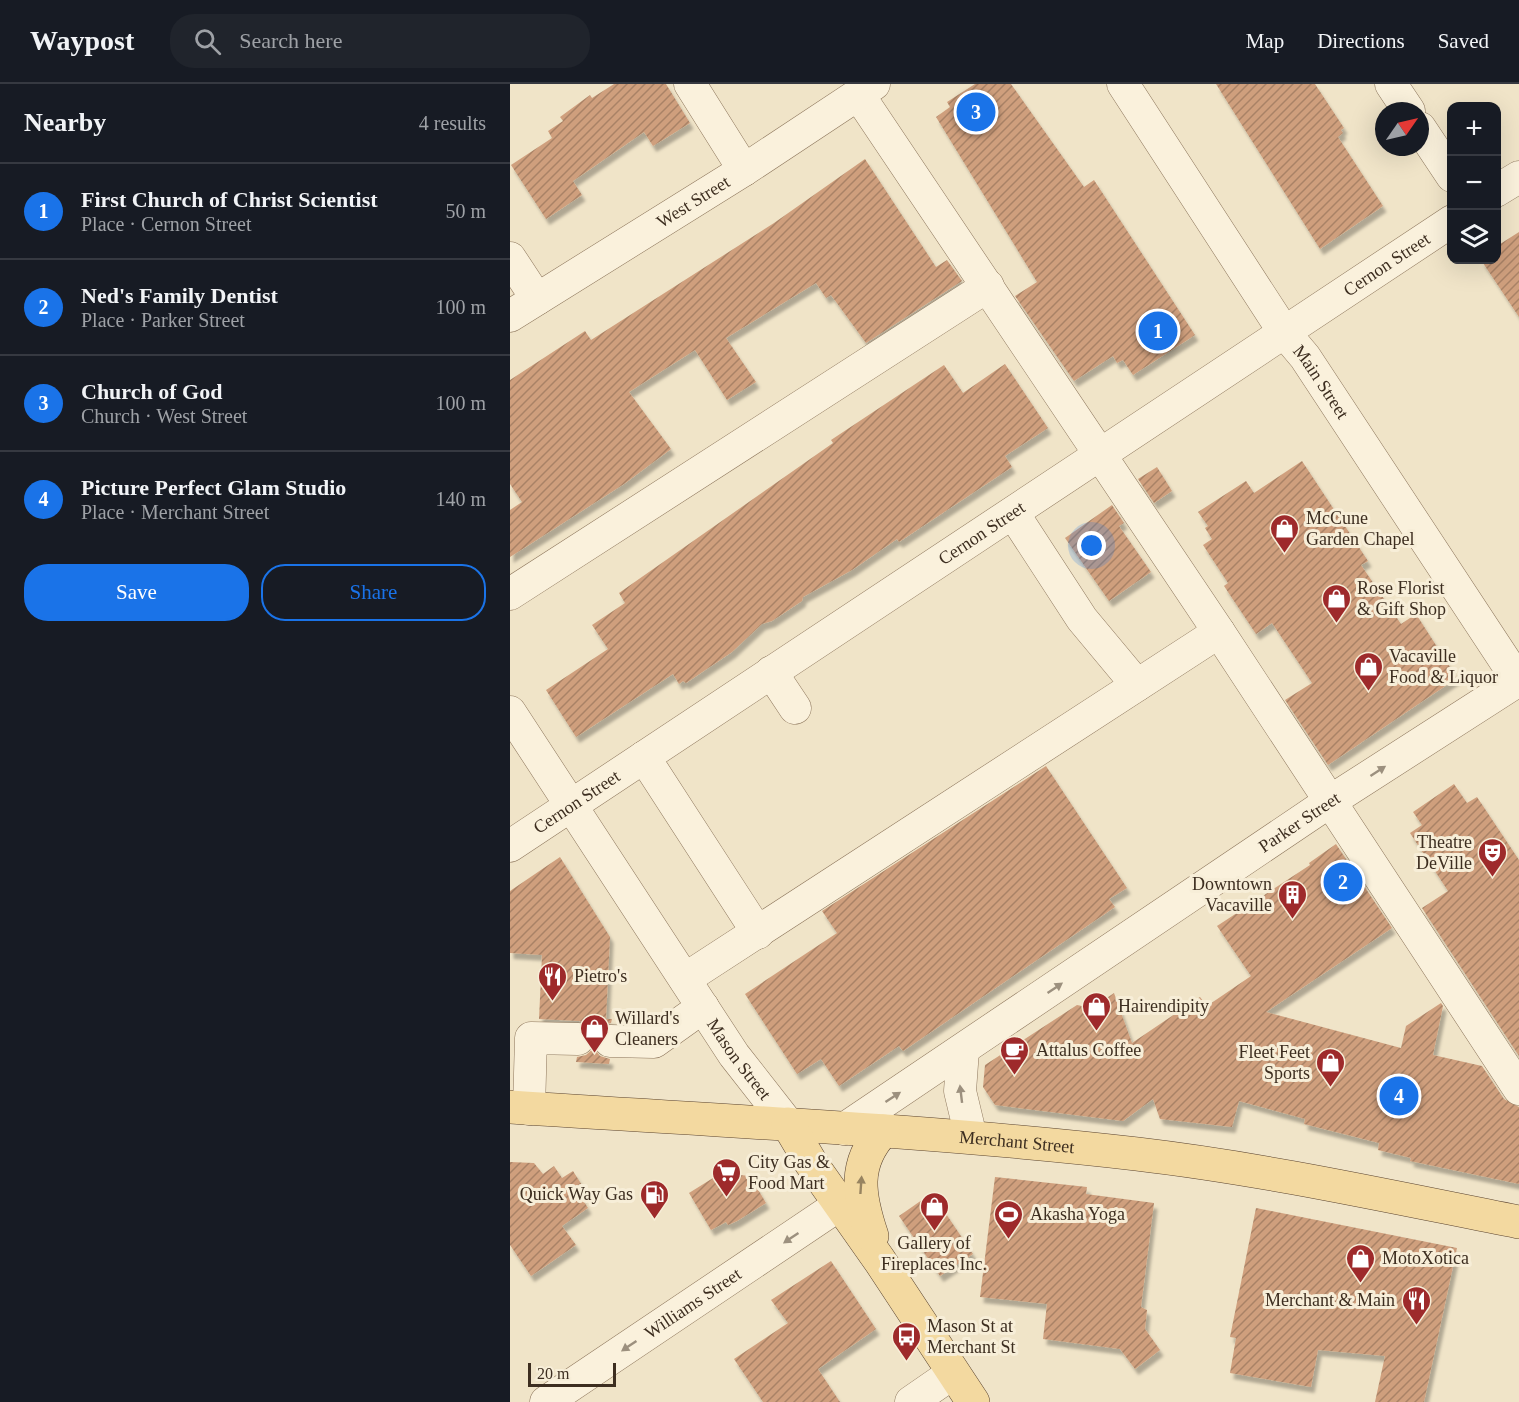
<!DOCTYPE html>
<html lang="en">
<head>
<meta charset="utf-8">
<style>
	body { margin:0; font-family:"Times New Roman",serif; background:#20242c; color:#f1f3f6 }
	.controls { position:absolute; right:18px; top:18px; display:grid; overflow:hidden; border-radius:12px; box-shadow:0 6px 24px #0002 }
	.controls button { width:54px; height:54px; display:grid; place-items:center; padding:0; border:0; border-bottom:2px solid #363941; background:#171b24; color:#f1f3f6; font:30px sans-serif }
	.compass { position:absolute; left:865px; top:18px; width:54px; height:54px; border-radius:50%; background:#171b24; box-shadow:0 6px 24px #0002; rotate:56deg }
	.scale { position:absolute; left:18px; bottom:15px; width:88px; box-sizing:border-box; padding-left:6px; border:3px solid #3d2e20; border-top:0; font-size:16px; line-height:21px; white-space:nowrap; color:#3d2e20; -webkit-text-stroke:4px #f7eed8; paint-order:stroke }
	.you { position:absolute; left:582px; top:462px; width:21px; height:21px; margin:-15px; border:4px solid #fff; border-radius:50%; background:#1a73e8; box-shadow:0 0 0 9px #1a73e833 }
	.badge { display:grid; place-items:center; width:39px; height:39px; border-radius:50%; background:#1a73e8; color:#fff; font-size:20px; font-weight:700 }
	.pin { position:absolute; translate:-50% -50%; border:3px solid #fff; box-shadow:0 2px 6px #0006 }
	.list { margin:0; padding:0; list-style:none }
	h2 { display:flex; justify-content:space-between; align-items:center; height:78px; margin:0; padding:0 24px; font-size:26px }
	h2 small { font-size:20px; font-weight:400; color:#9ea1a6 }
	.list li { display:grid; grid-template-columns:39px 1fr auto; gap:18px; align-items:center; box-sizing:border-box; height:96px; padding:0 24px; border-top:2px solid #363941 }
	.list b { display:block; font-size:22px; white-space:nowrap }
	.list p { margin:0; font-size:20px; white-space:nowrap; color:#9ea1a6 }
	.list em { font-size:20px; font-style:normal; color:#9ea1a6 }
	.actions { display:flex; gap:12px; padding:18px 24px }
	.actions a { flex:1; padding:14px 0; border:2px solid #1a73e8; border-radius:24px; text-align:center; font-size:21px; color:#1a73e8 }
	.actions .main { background:#1a73e8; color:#fff }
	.icon { flex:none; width:33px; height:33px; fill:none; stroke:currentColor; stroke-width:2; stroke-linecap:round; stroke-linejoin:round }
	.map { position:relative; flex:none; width:1009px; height:1318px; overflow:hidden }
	header { display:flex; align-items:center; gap:36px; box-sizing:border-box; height:84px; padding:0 30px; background:#171b24; border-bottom:2px solid #363941 }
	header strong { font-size:28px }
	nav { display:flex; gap:33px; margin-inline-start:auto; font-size:21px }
	.search { width:420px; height:54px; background:#20242c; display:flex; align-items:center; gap:15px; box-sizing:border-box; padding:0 21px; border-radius:24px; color:#9ea1a6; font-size:22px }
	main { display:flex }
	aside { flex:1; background:#171b24 }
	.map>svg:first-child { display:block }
	.building { fill:url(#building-hatch); filter:url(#shadow) }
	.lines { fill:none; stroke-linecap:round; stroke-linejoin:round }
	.minor-casing { stroke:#8d765c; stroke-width:33 }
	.major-casing { stroke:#5b4430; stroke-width:34 }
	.minor { stroke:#faf1dc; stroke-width:32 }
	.major { stroke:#f3d9a0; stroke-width:33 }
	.oneway { fill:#9c907e }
	.oneway2 { fill:#988460 }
	.labels { text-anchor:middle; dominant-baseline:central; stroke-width:6; stroke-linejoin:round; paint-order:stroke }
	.street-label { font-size:18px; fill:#3d2e20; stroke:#f7eed8 }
	.poi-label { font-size:18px; fill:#3d2e20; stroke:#f7eed8; text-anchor:start }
</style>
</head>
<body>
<header>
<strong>Waypost</strong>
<div class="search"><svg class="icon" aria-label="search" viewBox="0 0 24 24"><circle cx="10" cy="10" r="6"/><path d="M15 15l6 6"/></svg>Search here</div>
<nav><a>Map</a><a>Directions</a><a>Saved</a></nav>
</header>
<main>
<aside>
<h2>Nearby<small>4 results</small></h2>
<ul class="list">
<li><span class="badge">1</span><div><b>First Church of Christ Scientist</b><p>Place · Cernon Street</p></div><em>50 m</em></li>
<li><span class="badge">2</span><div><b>Ned's Family Dentist</b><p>Place · Parker Street</p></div><em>100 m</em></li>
<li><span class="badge">3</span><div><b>Church of God</b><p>Church · West Street</p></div><em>100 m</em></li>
<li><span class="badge">4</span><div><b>Picture Perfect Glam Studio</b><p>Place · Merchant Street</p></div><em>140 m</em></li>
</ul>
<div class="actions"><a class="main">Save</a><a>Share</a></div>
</aside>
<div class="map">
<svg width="1009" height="1318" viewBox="0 0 1009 1318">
	<defs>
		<pattern id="building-hatch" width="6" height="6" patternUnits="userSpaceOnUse" patternTransform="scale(1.5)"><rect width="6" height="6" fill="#cf9f7d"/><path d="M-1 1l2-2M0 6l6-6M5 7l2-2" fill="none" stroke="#a98266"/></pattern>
		<filter id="shadow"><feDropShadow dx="3.5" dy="6" stdDeviation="1.5" flood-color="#0004"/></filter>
	</defs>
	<rect width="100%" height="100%" fill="#f0e4c8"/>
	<!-- building -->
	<g class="building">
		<polygon points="104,0 156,0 180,39 143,62 134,48 63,97 72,111 36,135 1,81 42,54 38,47 53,37 50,33 80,11 82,14"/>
		<polygon points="465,0 501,0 574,103 584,96 685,251 623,291 613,276 607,279 603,272 564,297 505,212 527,198 426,33 440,23 437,18"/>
		<polygon points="706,0 805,0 834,44 831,46 833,49 828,53 873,122 810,165"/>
		<polygon points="355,75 426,183 437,176 452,197 356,259 321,211 316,214 306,199 216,254 246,298 217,316 185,266 119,308 161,365 114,400 0,473 0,426 12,418 0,400 0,296 75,247 81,256 264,139"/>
		<polygon points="1009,148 1009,233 971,176 987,176 987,162"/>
		<polygon points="495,280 538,344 495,372 502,383 389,458 387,455 342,486 293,513 292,517 262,537 252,540 222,568 176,599 173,597 169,600 163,590 66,653 36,606 98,565 82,541 115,519 109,509 323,359 321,356 434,281 453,309"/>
		<polygon points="792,377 858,477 851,481 891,540 906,530 947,594 818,681 775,616 802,599 762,539 746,550 714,502 718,499 693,461 702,455 695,444 698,442 688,428 736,397 744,409"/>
		<polygon points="647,383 662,407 644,419 628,395"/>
		<polygon points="602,421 614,439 609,442 641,488 599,517 555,454"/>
		<polygon points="536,682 617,804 599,815 605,823 393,967 389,962 329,1002 311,975 287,990 235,910 327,849 312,827"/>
		<polygon points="944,700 957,719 967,713 1009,776 1009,972 912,824 938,807 900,749 912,741 903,728"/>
		<polygon points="826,760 882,844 756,928 891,964 896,942 931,919 933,922 923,971 972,982 994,1015 1009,1023 1009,1100 900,1077 901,1074 868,1066 869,1059 794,1040 795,1035 729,1017 722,1043 650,1035 643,1015 613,1037 485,1021 473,1003 475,981 567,921 582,924 604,909 622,959 690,913 697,922 741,892 707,842 800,781 799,779"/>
		<polygon points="50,773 100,853 96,935 102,935 101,939 92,941 84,948 78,940 69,937 29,935 32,871 0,869 0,807"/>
		<polygon points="84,964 90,972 100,975 99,980 66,978 67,973 76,971"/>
		<polygon points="0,1078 24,1079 33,1090 44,1082 52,1094 63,1087 77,1109 71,1113 78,1124 52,1142 66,1161 21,1192 0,1161"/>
		<polygon points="211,1089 240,1092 256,1119 227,1137 218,1141 216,1138 201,1146 179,1109"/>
		<polygon points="485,1093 577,1103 576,1110 644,1119 631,1223 637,1226 635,1245 650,1266 625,1285 610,1265 533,1255 537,1220 470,1213"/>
		<polygon points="422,1109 463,1170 430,1192 389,1132"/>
		<polygon points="746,1124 947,1164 914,1318 865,1318 875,1272 808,1266 801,1303 720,1289 726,1254 720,1253"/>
		<polygon points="321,1177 366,1245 308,1285 330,1318 253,1318 224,1275 278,1239 261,1216"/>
	</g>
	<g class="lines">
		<defs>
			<g id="minor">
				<polyline points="180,0 234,86"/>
				<path id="s1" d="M613,0L774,248L795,273L1009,598"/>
				<polyline points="881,0 899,27"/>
				<polyline points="348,10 709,548 1009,1005"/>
				<polyline points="910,44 942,92"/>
				<polyline points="986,107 1009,93"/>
				<polyline points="0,174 27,215"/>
				<path id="s2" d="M0,232L234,86L364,0"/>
				<polyline points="503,429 572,535 627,601"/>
				<polyline points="0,510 478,202"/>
				<polyline points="261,588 285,624"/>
				<path id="s3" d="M0,628L224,971L278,1040"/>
				<polyline points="134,673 248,849"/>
				<path id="s4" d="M0,762L942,137"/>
				<polyline points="175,895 709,548"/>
				<polyline points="100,957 144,958 193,923"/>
				<polyline points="453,966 450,1007 461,1053"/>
				<polyline points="19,1025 21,954 68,955"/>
				<path id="s5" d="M334,1045L819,718L1009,596"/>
				<path id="s6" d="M36,1318L329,1121"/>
				<polyline points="401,1318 443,1289"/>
			</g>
			<g id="major">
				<path id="s7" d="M0,1023C209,1037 419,1046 627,1070C755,1085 882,1113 1009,1138"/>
				<polyline points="278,1040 301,1079 370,1177 463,1318"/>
				<path d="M362,1152C349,1113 342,1080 373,1047"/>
			</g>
		</defs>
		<!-- minor casing -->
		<use href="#minor" class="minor-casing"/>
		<!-- major casing -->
		<use href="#major" class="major-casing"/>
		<!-- minor -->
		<use href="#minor" class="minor"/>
		<!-- major -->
		<use href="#major" class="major"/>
	</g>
	<!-- one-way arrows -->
	<defs><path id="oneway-solid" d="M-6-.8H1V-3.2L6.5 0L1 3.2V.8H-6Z" transform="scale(1.5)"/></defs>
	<g class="oneway">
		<use href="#oneway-solid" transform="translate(868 687) rotate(-33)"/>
		<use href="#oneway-solid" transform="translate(545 904) rotate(-34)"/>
		<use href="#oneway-solid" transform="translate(451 1010) rotate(-97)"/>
		<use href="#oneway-solid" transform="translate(383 1013) rotate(-33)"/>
		<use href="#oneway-solid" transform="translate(281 1154) rotate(146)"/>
		<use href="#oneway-solid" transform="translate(119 1262) rotate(146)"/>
	</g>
	<use class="oneway2" href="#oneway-solid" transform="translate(351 1101) rotate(-86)"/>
	<!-- icons -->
	<defs>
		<symbol id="shop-pin" viewBox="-11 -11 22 30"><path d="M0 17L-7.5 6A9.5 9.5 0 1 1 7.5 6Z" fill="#9e2a2b" stroke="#f7eed8"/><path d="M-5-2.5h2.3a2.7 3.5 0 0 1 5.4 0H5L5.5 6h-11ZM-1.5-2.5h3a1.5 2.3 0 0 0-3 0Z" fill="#fff"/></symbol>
		<symbol id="theatre-pin" viewBox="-11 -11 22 30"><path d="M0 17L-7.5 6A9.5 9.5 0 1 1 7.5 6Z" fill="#9e2a2b" stroke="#f7eed8"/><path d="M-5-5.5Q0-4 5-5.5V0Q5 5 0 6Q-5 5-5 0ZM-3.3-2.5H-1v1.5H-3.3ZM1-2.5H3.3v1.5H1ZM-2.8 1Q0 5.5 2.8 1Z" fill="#fff"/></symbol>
		<symbol id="building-pin" viewBox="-11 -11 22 30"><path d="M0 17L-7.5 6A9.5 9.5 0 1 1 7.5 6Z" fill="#9e2a2b" stroke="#f7eed8"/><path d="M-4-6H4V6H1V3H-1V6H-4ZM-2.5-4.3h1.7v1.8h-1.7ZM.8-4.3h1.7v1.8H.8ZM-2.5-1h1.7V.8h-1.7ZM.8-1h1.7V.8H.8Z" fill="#fff"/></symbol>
		<symbol id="restaurant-pin" viewBox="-11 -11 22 30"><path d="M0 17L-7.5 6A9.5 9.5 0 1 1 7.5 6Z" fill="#9e2a2b" stroke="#f7eed8"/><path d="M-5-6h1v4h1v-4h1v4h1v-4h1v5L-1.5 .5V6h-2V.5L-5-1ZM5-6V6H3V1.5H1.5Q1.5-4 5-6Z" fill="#fff"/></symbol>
		<symbol id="cafe-pin" viewBox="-11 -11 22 30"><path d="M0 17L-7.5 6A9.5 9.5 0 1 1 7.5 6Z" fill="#9e2a2b" stroke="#f7eed8"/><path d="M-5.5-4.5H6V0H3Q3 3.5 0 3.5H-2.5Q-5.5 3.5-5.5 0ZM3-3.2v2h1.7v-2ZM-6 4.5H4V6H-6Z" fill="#fff"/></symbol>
		<symbol id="supermarket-pin" viewBox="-11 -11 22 30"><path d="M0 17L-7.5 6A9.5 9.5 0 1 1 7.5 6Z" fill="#9e2a2b" stroke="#f7eed8"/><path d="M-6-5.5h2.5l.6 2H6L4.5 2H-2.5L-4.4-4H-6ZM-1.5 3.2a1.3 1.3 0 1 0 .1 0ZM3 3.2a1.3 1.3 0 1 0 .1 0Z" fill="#fff"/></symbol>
		<symbol id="fuel-pin" viewBox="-11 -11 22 30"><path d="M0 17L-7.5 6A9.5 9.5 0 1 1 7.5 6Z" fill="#9e2a2b" stroke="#f7eed8"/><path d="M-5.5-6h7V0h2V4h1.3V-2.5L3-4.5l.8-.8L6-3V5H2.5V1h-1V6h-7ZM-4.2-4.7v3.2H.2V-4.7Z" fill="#fff"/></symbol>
		<symbol id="stadium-pin" viewBox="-11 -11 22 30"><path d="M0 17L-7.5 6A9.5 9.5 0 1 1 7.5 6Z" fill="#9e2a2b" stroke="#f7eed8"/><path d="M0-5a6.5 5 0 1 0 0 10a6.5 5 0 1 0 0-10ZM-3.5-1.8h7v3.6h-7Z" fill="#fff"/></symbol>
		<symbol id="bus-pin" viewBox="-11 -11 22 30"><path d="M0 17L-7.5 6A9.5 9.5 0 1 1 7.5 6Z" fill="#9e2a2b" stroke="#f7eed8"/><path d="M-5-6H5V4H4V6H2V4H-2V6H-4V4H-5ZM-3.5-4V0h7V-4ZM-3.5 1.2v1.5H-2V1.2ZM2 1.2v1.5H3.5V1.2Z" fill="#fff"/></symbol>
	</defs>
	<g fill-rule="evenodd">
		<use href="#shop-pin" x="758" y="428" width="33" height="45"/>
		<use href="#shop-pin" x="810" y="498" width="33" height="45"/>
		<use href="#shop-pin" x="842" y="566" width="33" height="45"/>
		<use href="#theatre-pin" x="966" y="752" width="33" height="45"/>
		<use href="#building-pin" x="766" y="794" width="33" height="45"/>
		<use href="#restaurant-pin" x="26" y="876" width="33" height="45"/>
		<use href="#shop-pin" x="570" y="906" width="33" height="45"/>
		<use href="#shop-pin" x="68" y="928" width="33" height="45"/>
		<use href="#cafe-pin" x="488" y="950" width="33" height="45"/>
		<use href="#shop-pin" x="804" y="962" width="33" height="45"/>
		<use href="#supermarket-pin" x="200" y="1072" width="33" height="45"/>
		<use href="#fuel-pin" x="128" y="1094" width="33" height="45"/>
		<use href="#shop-pin" x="408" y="1106" width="33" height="45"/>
		<use href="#stadium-pin" x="482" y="1114" width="33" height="45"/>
		<use href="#shop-pin" x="834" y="1158" width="33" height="45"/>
		<use href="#restaurant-pin" x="890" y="1200" width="33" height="45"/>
		<use href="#bus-pin" x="380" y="1236" width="33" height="45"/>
	</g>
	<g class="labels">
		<!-- street labels -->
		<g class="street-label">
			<text stroke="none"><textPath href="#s2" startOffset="216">West Street</textPath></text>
			<text stroke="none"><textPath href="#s4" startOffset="1052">Cernon Street</textPath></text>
			<text stroke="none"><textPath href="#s1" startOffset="358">Main Street</textPath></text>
			<text stroke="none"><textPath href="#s4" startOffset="566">Cernon Street</textPath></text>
			<text stroke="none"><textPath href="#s4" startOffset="80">Cernon Street</textPath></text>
			<text stroke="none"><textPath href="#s5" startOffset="549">Parker Street</textPath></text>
			<text stroke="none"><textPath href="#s3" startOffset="416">Mason Street</textPath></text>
			<text stroke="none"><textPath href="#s7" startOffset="508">Merchant Street</textPath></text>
			<text stroke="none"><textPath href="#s6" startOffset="177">Williams Street</textPath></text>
		</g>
		<!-- poi labels -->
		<g class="poi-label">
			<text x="796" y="434">McCune<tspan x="796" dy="21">Garden Chapel</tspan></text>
			<text x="847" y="504">Rose Florist<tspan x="847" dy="21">&amp; Gift Shop</tspan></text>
			<text x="879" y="572">Vacaville<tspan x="879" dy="21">Food &amp; Liquor</tspan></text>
			<text x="962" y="758" text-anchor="end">Theatre<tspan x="962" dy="21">DeVille</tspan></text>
			<text x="762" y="800" text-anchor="end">Downtown<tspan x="762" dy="21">Vacaville</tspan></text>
			<text x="64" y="892">Pietro's</text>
			<text x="608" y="922">Hairendipity</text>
			<text x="105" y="934">Willard's<tspan x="105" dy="21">Cleaners</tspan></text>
			<text x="526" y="966">Attalus Coffee</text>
			<text x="800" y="968" text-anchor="end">Fleet Feet<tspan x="800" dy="21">Sports</tspan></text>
			<text x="238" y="1078">City Gas &amp;<tspan x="238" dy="21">Food Mart</tspan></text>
			<text x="123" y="1110" text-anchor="end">Quick Way Gas</text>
			<text x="520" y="1130">Akasha Yoga</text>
			<text x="424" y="1159" text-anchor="middle">Gallery of<tspan x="424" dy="21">Fireplaces Inc.</tspan></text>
			<text x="872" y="1174">MotoXotica</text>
			<text x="885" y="1216" text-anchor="end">Merchant &amp; Main</text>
			<text x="417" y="1242">Mason St at<tspan x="417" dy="21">Merchant St</tspan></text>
		</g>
	</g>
</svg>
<div class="controls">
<button>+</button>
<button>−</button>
<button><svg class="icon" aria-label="layers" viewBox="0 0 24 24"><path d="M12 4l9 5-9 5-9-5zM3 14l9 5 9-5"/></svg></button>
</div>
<svg class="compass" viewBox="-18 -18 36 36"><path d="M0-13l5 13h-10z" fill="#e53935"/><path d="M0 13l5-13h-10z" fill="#9ea1a6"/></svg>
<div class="scale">20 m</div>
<div class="you"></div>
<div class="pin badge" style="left:648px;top:247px">1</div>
<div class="pin badge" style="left:833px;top:798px">2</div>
<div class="pin badge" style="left:466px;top:28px">3</div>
<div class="pin badge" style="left:889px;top:1012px">4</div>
</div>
</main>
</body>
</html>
